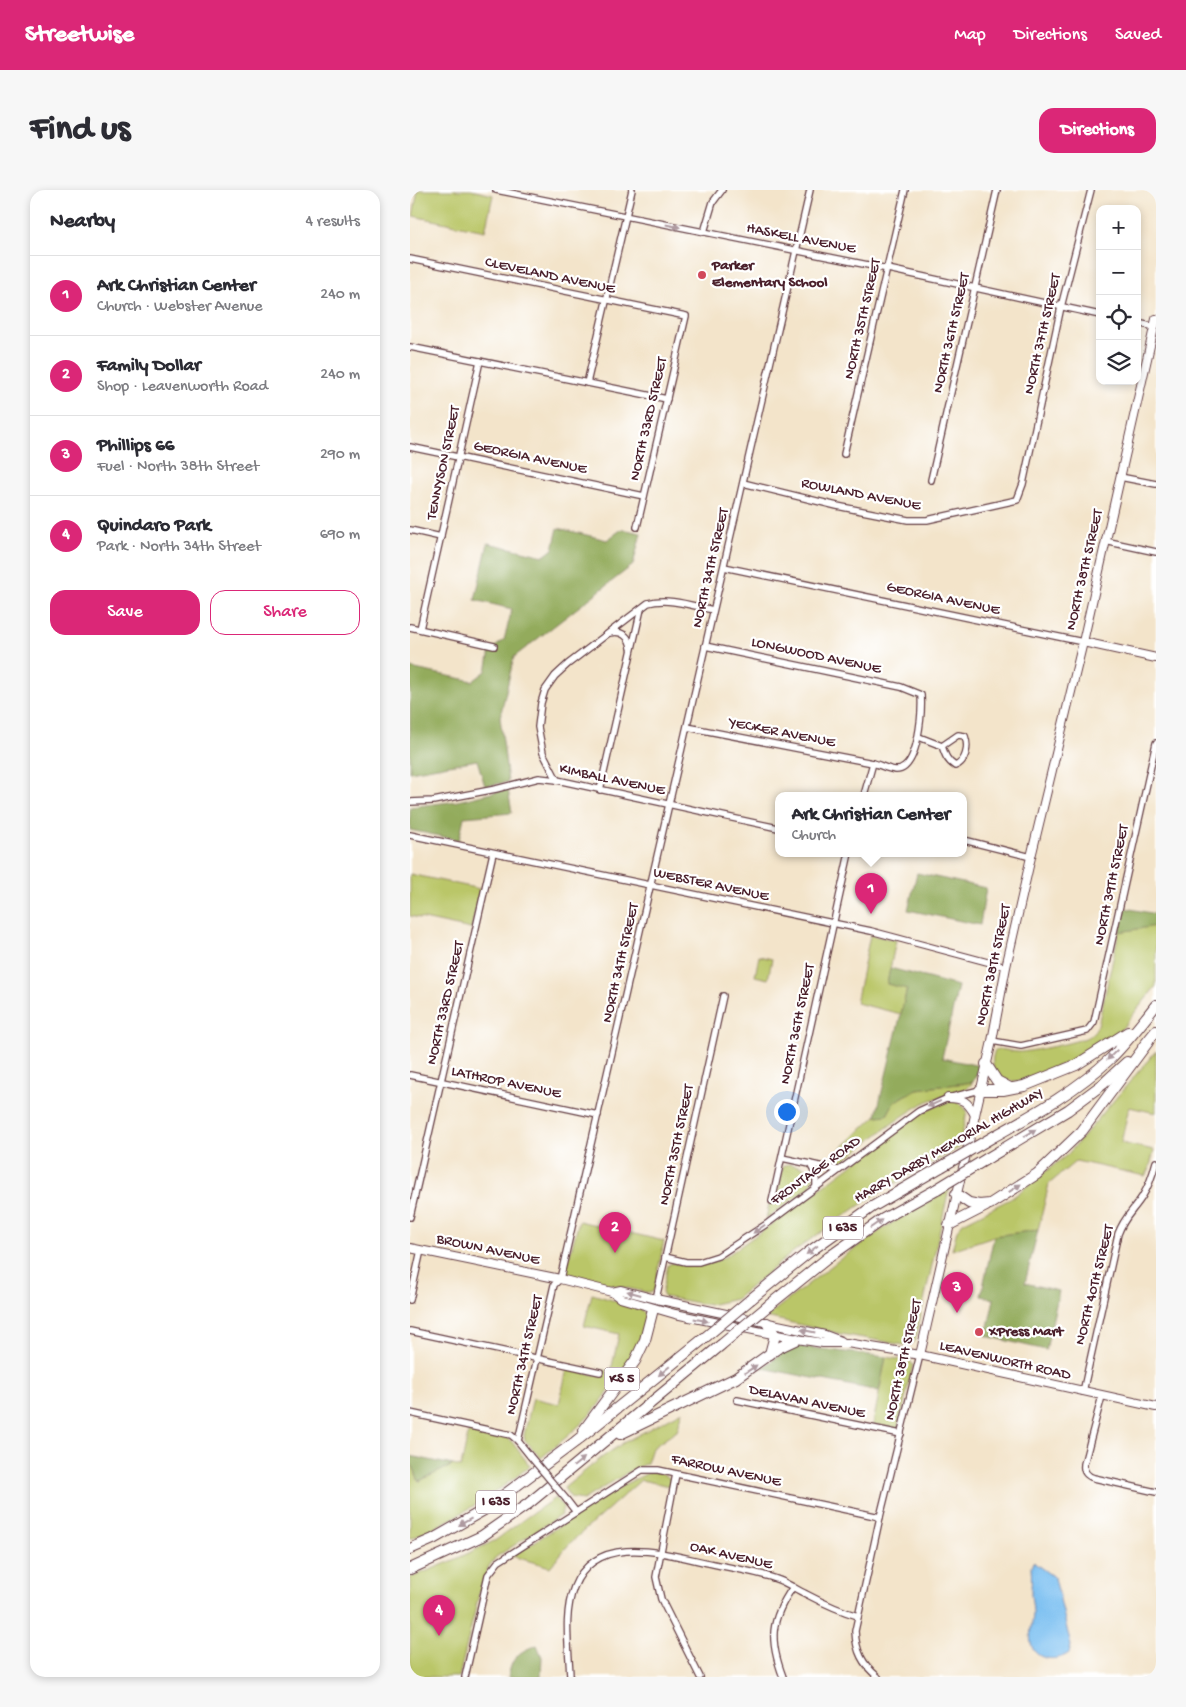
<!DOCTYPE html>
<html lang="en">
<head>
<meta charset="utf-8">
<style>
	body { margin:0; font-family:"Gochi Hand",sans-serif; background:#f7f7f7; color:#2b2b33 }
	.controls { position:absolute; right:15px; top:15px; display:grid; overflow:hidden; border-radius:10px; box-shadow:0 2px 8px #0003 }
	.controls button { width:45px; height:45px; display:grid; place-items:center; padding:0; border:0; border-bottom:1px solid #e1e1e2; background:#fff; color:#2b2b33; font:25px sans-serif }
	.you { position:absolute; left:376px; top:921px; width:18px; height:18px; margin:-12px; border:4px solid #fff; border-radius:50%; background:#1a73e8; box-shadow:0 0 0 8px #1a73e833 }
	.badge { display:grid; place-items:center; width:32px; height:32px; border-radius:50%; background:#db2777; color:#fff; font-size:16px; font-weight:700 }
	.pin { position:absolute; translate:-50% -41px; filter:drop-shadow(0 1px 2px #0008) }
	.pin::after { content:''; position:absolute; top:26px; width:18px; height:15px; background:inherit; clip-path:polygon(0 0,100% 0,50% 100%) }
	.popup { position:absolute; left:365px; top:602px; width:192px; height:65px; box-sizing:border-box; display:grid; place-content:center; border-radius:10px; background:#fff; filter:drop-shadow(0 1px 4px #0005); font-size:16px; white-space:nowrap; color:#7c7c81 }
	.popup b { font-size:19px; color:#2b2b33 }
	.popup::after { content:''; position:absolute; left:50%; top:100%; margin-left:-10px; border:10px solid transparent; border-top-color:#fff }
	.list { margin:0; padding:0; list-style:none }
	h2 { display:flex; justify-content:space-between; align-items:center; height:65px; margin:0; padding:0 20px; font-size:21px }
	h2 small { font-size:16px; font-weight:400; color:#7c7c81 }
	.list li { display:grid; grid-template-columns:32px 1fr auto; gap:15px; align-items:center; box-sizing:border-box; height:80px; padding:0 20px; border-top:1px solid #e1e1e2 }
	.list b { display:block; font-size:19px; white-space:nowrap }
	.list p { margin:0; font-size:16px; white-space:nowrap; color:#7c7c81 }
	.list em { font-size:16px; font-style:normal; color:#7c7c81 }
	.actions { display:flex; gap:10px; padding:15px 20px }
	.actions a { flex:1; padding:11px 0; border:1px solid #db2777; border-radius:15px; text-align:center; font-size:18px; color:#db2777 }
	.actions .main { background:#db2777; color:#fff }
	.icon { flex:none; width:28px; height:28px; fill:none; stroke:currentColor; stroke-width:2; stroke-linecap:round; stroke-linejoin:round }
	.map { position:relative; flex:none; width:746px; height:1487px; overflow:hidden; border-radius:15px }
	header { display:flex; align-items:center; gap:30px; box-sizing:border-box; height:70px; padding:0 25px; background:#db2777; color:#fff }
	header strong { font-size:24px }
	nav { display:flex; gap:28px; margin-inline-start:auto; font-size:18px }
	.intro { display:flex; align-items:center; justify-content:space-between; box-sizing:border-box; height:120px; padding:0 30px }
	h1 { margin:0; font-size:35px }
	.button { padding:12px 22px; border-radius:15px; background:#db2777; color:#fff; font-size:18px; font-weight:700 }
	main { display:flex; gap:30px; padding:0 30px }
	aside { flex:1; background:#fff; border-radius:15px; box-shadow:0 2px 8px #0003 }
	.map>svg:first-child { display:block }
	.green { fill:#bac668; stroke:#82724a }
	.forest { fill:#93ab5c; stroke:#6e6544 }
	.water { fill:#7abff1; stroke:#626f8e }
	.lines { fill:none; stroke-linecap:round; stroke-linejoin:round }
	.street-casing { stroke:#633d43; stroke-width:8 }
	.secondary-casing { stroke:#633d43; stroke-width:10 }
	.highway-casing { stroke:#633d43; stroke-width:12 }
	.street { stroke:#fff; stroke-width:5.5 }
	.secondary { stroke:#fff; stroke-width:8 }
	.highway { stroke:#fff; stroke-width:10 }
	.street-bridge-casing { stroke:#633d43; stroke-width:8; stroke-linecap:butt }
	.highway-bridge-casing { stroke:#633d43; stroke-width:12; stroke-linecap:butt }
	.street-bridge { stroke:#fff; stroke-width:5.5 }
	.highway-bridge { stroke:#fff; stroke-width:10 }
	.oneway { fill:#ae9aa0 }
	.poi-dot { fill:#d1495b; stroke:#fff; stroke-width:2 }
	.labels { text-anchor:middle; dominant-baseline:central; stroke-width:4.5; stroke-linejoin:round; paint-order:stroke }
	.shield { fill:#fff; stroke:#80626b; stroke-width:1 }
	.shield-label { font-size:14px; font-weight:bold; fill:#4a1f2b }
	.street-label { font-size:15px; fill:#4a1f2b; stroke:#fff }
	.poi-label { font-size:15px; font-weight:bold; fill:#4a1f2b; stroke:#fff; text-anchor:start }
</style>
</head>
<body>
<header>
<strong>Streetwise</strong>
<nav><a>Map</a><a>Directions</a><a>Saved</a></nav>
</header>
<div class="intro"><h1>Find us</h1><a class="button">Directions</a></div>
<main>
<aside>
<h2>Nearby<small>4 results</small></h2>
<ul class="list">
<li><span class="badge">1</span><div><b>Ark Christian Center</b><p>Church · Webster Avenue</p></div><em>240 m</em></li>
<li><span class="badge">2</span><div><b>Family Dollar</b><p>Shop · Leavenworth Road</p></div><em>240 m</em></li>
<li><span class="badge">3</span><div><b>Phillips 66</b><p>Fuel · North 38th Street</p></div><em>290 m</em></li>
<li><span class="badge">4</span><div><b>Quindaro Park</b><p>Park · North 34th Street</p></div><em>690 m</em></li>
</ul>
<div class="actions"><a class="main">Save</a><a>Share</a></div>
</aside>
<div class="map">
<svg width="746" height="1487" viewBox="0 0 746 1487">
	<rect width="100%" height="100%" fill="#fff"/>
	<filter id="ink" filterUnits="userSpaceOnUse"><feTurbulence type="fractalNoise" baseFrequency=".02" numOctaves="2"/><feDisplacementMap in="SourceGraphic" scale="10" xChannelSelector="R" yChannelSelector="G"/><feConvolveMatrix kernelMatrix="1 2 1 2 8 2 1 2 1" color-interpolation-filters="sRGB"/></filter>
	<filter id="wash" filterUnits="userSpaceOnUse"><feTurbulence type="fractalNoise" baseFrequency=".0096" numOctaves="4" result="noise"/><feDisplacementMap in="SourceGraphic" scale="20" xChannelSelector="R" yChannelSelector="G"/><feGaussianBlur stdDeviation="1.12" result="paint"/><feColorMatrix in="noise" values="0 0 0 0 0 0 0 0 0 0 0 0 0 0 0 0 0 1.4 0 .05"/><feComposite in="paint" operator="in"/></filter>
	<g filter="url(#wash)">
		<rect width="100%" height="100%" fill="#f3e4ca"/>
		<!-- green -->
		<g class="green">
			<polygon points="8,0 61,0 83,5 75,41 3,26"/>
			<polygon points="0,684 70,699 61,739 0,726"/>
			<path d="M746,735V796L710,841L693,854L666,869L610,891C590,893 577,879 585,860C593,858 601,862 609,862C620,862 667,852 678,847C684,844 685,841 688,835L709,742Z"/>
			<polygon points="460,745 486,750 477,794 497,798 491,824 446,813"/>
			<polygon points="349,766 362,769 358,789 345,786"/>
			<polygon points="746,861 746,923 719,917 711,953 744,960 739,980 735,986 666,971 639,994 628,1040 584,1046 542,1060 547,1040 553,1033 602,1008 658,964"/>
			<path d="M563,892C554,906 529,905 514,913C485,929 455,955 428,975L415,973L466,926L477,925L484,912L507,899Z"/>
			<path d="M544,911L550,913L557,921L549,958L471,1001L428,1030L383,1062L326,1109L299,1115L255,1107L252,1103L258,1075L262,1073L284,1076L299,1074L315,1067L379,1022L504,928C517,921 530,913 544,911Z"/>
			<path d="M379,974C389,976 399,977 404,986L400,997L356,1029L359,1014H365L373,977L375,975Z"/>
			<polygon points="539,999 505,1151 501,1154 494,1155 431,1144 356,1127 429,1070 474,1038"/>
			<polygon points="169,1031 254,1051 244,1100 240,1103 161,1086 157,1081 157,1075"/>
			<path d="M182,1104L229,1118C233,1121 237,1125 237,1131C236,1154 200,1201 185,1219C169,1238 149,1253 131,1268L115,1250L114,1245L123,1208L149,1214L157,1179L191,1186L194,1180L201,1181L209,1144L174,1136Z"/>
			<polygon points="476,1167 500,1171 503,1175 488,1239 463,1234"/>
			<polygon points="273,1221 267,1241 242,1258 237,1273 220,1281 173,1310 161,1308 154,1298 191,1268 213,1253"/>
			<path d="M59,1239L97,1248L102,1252L120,1276C84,1305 44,1330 0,1349V1275L3,1276L9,1291L43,1275L51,1277Z"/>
			<path d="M248,1282C256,1285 262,1287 260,1296L231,1290L160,1353L140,1377L102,1366L217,1293L238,1283Z"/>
			<polygon points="145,1308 153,1317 151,1325 86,1367 79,1376 70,1400 49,1487 0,1487 0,1388 44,1370 86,1350 117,1327"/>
		</g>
		<!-- forest -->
		<g class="forest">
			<polygon points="148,338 197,350 212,339 231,343 223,375 104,467 90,527 98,592 75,596 67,570 0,582 0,478 63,491 76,481 80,461 94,450 102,419 65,410 78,353 134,366 143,359"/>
			<polygon points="98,599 102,623 54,627 49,650 0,640 0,617 48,611"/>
			<polygon points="507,683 576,698 570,735 498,720"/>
			<polygon points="715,718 746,724 746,736 709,742"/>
			<polygon points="480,778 548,796 532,868 570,876 563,892 507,899 484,912 477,925 466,926 497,799 477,794"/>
			<polygon points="628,1040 615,1093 649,1101 636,1160 576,1146 584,1109 571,1106 584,1046"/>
			<polygon points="387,1156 476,1167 469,1201 352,1178 377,1160"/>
			<polygon points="0,1266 43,1275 9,1291 3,1276 0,1275"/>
			<path d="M127,1455L132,1467L131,1487H98C102,1467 108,1462 127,1455Z"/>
		</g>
		<!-- water -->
		<path class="water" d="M623,1372L645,1388L661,1456L659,1463C647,1472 624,1471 621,1453C619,1443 622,1435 623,1425C623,1419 622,1412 621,1405C621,1396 622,1387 621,1377Z"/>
	</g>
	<g filter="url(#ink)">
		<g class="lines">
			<defs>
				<g id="street">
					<polyline points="86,0 478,79 690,125"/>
					<polyline points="294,42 303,12 312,0"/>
					<polyline points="0,69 276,126 227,337"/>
					<polyline points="727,133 746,137"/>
					<polyline points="0,157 257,209"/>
					<polyline points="177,193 222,0"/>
					<polyline points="0,257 234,306"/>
					<polyline points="434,264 495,0"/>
					<polyline points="710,287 746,294"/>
					<polyline points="521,290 587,0"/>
					<polyline points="333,293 427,316 498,330 517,330 607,310 613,294 651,117 681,0"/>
					<polyline points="0,340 31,347"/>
					<polyline points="695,351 746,362"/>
					<polyline points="314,377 673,452"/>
					<polyline points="0,437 84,456"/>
					<polyline points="10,439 70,171"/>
					<path d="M200,443C211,440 220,446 221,458"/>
					<path d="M277,537L463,573C470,575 479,580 486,580C509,580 512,521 511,505L491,497L295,456"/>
					<path d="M548,545L555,546C559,557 556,572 545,576C537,571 535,565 532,556Z"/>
					<polyline points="509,547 532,556"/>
					<path d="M147,590L133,563L128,537L131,513L135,500L145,486L158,474L238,413C258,407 283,416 303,420"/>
					<polyline points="190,600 231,419"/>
					<polyline points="454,605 463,573"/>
					<polyline points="0,612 23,611 86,599 129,588 147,590 368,638"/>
					<polyline points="0,645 461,741 596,777"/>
					<polyline points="554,650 621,667"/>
					<polyline points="582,851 611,856 677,841 684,832 746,553"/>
					<polyline points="0,885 188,925"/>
					<polyline points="372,968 428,980"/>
					<polyline points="400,974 406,985 406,996"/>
					<polyline points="362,1011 439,663"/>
					<polyline points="0,1027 83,663"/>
					<polyline points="255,1067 276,1072 289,1072 308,1066 358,1033 509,921 538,908 570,900"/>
					<polyline points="246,1109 313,806"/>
					<polyline points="0,1110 11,1060"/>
					<polyline points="0,1141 190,1182"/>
					<path d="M673,1202L708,1044C714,1027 723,1021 732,1007C739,996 743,984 746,972"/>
					<path d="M692,1206L674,1274C673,1282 677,1286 684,1288L746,1302"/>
					<polyline points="327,1210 491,1244"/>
					<polyline points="0,1223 101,1245 108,1251 120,1266"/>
					<polyline points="108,1251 144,1095 150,1089 400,0"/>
					<polyline points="266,1284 246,1387 251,1409 290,1487"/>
					<polyline points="156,1309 166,1322"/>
					<polyline points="55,1487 78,1385 88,1372 232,1280 248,1280 470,1327"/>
					<path d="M160,1487C159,1458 153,1424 164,1397C187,1340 259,1365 303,1374C325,1379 349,1382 369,1390C379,1394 387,1400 396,1404C413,1413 430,1421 448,1426"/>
					<path d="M373,1487C359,1450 360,1430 383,1397"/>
					<path d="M468,1487C452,1474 446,1461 445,1441L470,1327L510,1165"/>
				</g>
				<g id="secondary">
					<polyline points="673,452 746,468"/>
					<path d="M538,908C553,908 558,912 565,925"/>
					<polyline points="0,1058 150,1089 202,1102 210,1108 265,1124 387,1149 413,1153 437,1153 510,1165 746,1217"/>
					<polyline points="202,1102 211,1100 246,1109 415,1145 431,1151"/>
					<polyline points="510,1165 582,851 596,777 621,667 673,452 746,129"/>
				</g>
				<g id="highway">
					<polyline points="733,857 746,841"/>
					<polyline points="576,874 587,891 600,898"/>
					<polyline points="570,900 593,900 614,896 666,875 718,842"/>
					<path d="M583,947C624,924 666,901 701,868C717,852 732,833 746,815"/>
					<polyline points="578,968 658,920 693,894 717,872"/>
					<polyline points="546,1004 559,1013 569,1015 580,1014 627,984 672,941 738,852"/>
					<polyline points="539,1035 576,1016"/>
					<polyline points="341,1109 399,1062 462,1017 531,977"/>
					<polyline points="358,1116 419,1067 473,1029 527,999"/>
					<polyline points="357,1133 365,1145 360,1164"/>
					<polyline points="174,1240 225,1171 235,1150 243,1119"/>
					<polyline points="210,1244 326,1188 368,1158 387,1149"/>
					<polyline points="0,1359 23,1349 74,1320 165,1252 292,1150"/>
					<polyline points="0,1379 72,1346 118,1314 311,1155"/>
				</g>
			</defs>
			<!-- street casing -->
			<use href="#street" class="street-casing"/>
			<!-- secondary casing -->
			<use href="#secondary" class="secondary-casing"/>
			<!-- highway casing -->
			<use href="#highway" class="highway-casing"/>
			<!-- street -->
			<use href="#street" class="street"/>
			<!-- secondary -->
			<use href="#secondary" class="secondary"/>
			<!-- highway -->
			<use href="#highway" class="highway"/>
			<defs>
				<polyline id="street-bridge" points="120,1266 156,1309"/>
				<g id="highway-bridge">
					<polyline points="531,977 583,947"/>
					<polyline points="527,999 578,968"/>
					<polyline points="292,1150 341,1109"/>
					<polyline points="311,1155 358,1116"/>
				</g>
			</defs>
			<!-- street-bridge casing -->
			<use href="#street-bridge" class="street-bridge-casing"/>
			<!-- highway-bridge casing -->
			<use href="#highway-bridge" class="highway-bridge-casing"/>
			<!-- street-bridge -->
			<use href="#street-bridge" class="street-bridge"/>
			<!-- highway-bridge -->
			<use href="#highway-bridge" class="highway-bridge"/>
		</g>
		<!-- one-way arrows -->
		<defs><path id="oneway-solid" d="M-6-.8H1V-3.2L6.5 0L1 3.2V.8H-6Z" transform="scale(1.25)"/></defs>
		<g class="oneway">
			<use href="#oneway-solid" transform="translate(263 36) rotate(11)"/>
			<use href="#oneway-solid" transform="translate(702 865) rotate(135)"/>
			<use href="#oneway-solid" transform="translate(524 914) rotate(156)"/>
			<use href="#oneway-solid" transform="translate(620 943) rotate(-31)"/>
			<use href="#oneway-solid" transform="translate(605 998) rotate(-33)"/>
			<use href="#oneway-solid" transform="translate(466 1034) rotate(-35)"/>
			<use href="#oneway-solid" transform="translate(349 1039) rotate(145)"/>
			<use href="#oneway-solid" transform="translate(402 1060) rotate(143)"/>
			<use href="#oneway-solid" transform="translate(224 1103) rotate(-165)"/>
			<use href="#oneway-solid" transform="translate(291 1130) rotate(12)"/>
			<use href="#oneway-solid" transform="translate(398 1141) rotate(-168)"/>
			<use href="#oneway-solid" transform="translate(341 1179) rotate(-34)"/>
			<use href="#oneway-solid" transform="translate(254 1181) rotate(140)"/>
			<use href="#oneway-solid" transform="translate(169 1272) rotate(-39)"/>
			<use href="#oneway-solid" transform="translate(55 1332) rotate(151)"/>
		</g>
	</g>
	<!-- markers -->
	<g class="poi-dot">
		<circle cx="292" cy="85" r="5"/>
		<circle cx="569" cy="1142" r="5"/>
	</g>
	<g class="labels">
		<!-- shield labels -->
		<g class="shield">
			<rect x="413" y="1026.5" width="40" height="23" rx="4"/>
			<rect x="194.5" y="1177.5" width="35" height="23" rx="4"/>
			<rect x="66" y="1300.5" width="40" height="23" rx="4"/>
		</g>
		<g class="shield-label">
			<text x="433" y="1038">I 635</text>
			<text x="212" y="1189">KS 5</text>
			<text x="86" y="1312">I 635</text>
		</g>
		<!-- street labels -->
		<g class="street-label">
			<text transform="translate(391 49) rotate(11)">HASKELL AVENUE</text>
			<text transform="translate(140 86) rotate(12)">CLEVELAND AVENUE</text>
			<text transform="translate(453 129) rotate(-77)">NORTH 35TH STREET</text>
			<text transform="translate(542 143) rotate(-77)">NORTH 36TH STREET</text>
			<text transform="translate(633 144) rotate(-77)">NORTH 37TH STREET</text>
			<text transform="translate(239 229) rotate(-77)">NORTH 33RD STREET</text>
			<text transform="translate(120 268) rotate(12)">GEORGIA AVENUE</text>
			<text transform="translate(34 273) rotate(-78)">TENNYSON STREET</text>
			<text transform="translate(451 305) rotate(11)">ROWLAND AVENUE</text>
			<text transform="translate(301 378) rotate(-77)">NORTH 34TH STREET</text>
			<text transform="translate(675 380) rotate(-77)">NORTH 38TH STREET</text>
			<text transform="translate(533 409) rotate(12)">GEORGIA AVENUE</text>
			<text transform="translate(406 466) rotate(12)">LONGWOOD AVENUE</text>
			<text transform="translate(372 543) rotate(11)">YECKER AVENUE</text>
			<text transform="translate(202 590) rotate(12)">KIMBALL AVENUE</text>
			<text transform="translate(301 695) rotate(12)">WEBSTER AVENUE</text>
			<text transform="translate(702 695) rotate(-78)">NORTH 39TH STREET</text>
			<text transform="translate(211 773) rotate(-77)">NORTH 34TH STREET</text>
			<text transform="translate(584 775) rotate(-78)">NORTH 38TH STREET</text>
			<text transform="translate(36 813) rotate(-77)">NORTH 33RD STREET</text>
			<text transform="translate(388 834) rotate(-78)">NORTH 36TH STREET</text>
			<text transform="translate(96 893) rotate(12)">LATHROP AVENUE</text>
			<text transform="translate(267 955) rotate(-78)">NORTH 35TH STREET</text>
			<text transform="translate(539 956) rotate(-30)">HARRY DARBY MEMORIAL HIGHWAY</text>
			<text transform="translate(406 981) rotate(-36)">FRONTAGE ROAD</text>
			<text transform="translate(78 1060) rotate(12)">BROWN AVENUE</text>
			<text transform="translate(685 1095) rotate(-76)">NORTH 40TH STREET</text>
			<text transform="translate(115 1165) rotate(-77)">NORTH 34TH STREET</text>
			<text transform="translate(494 1170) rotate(-77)">NORTH 38TH STREET</text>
			<text transform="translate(595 1171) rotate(13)">LEAVENWORTH ROAD</text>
			<text transform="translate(397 1212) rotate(12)">DELAVAN AVENUE</text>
			<text transform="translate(316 1281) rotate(12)">FARROW AVENUE</text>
			<text transform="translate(321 1366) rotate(13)">OAK AVENUE</text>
		</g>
		<!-- poi labels -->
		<g class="poi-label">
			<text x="302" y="76">Parker<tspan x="302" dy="17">Elementary School</tspan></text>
			<text x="579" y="1142">XPress Mart</text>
		</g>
	</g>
</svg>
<div class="controls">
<button>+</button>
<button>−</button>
<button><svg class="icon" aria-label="locate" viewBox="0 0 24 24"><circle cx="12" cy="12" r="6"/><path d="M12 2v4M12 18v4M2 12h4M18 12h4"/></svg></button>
<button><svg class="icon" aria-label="layers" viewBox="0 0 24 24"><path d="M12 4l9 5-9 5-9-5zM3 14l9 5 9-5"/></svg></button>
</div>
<div class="you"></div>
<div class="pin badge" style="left:461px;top:724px">1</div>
<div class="popup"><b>Ark Christian Center</b>Church</div>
<div class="pin badge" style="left:205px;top:1063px">2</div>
<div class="pin badge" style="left:547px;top:1123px">3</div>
<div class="pin badge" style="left:29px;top:1446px">4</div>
</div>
</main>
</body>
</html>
